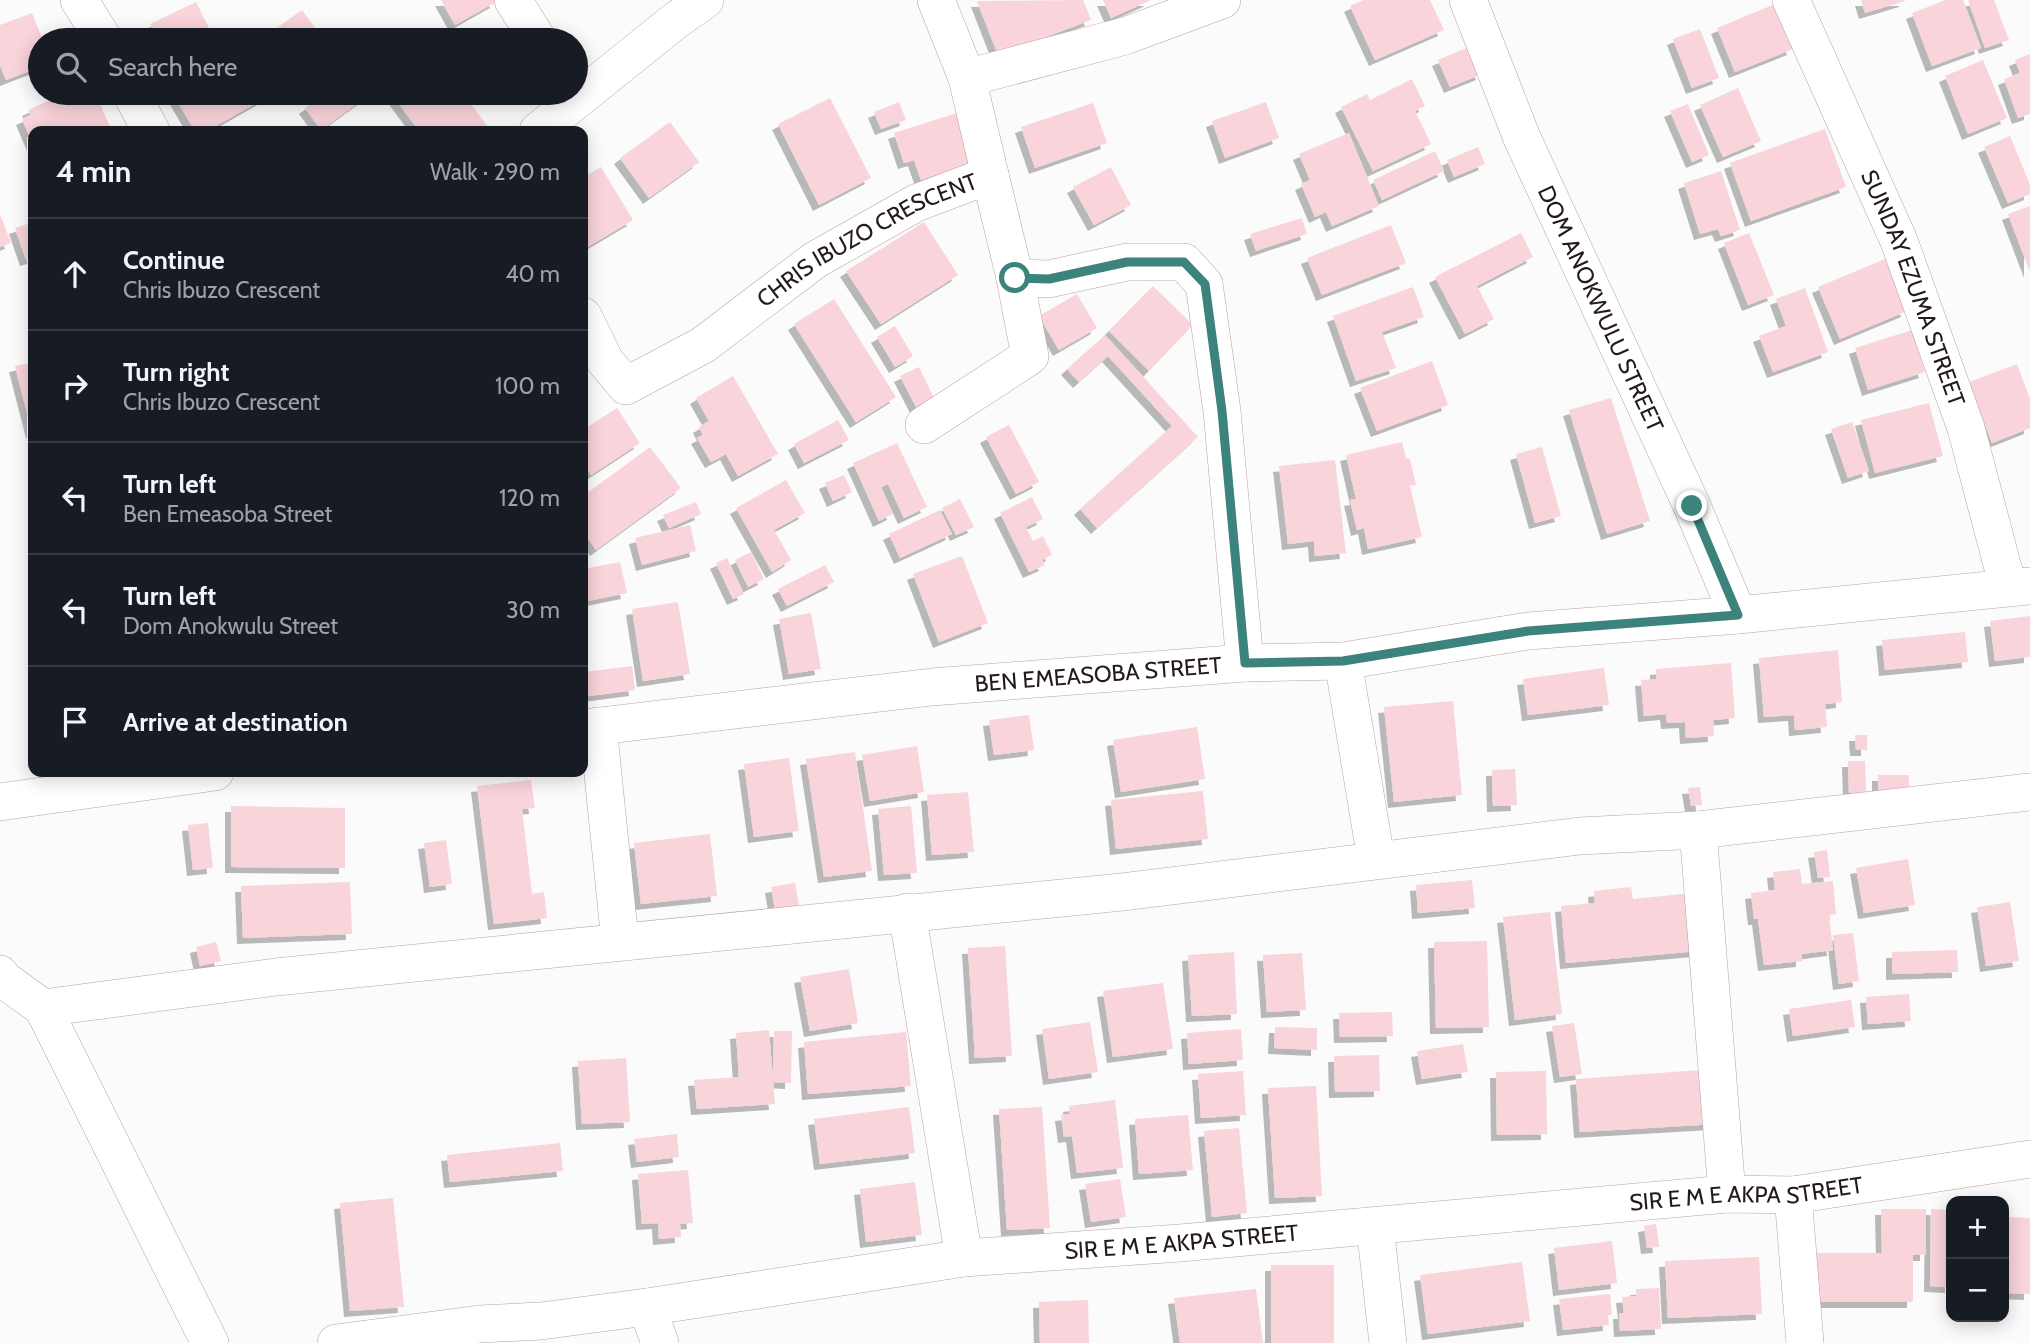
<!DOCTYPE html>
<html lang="en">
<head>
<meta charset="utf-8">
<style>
	body { margin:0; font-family:Cabin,sans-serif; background:#242831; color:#f1f3f6 }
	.controls { position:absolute; right:21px; bottom:21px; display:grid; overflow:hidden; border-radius:14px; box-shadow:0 4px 18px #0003 }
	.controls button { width:63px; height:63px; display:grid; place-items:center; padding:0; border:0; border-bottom:2px solid #363941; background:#171b24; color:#f1f3f6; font:35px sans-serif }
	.stop { position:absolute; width:21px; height:21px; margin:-16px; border:5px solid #3c837d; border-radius:50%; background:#fff }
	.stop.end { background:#3c837d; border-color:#fff; box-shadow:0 2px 7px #0008 }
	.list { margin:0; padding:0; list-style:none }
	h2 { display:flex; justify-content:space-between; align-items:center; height:91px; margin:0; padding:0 28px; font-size:30px }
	h2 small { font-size:23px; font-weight:400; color:#9ea1a6 }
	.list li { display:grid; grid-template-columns:46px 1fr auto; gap:21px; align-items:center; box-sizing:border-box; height:112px; padding:0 28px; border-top:2px solid #363941 }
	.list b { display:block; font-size:26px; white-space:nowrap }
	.list p { margin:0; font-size:23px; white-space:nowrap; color:#9ea1a6 }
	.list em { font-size:23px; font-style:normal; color:#9ea1a6 }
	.icon { flex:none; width:38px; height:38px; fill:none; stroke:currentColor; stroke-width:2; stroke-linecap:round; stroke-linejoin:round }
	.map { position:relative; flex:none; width:2030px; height:1343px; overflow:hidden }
	.search { position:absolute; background:#171b24; box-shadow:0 4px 18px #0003; left:28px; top:28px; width:560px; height:77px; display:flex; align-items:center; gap:18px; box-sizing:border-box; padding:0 24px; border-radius:38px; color:#9ea1a6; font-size:26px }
	.panel { position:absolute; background:#171b24; box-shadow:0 4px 18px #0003; left:28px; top:126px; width:560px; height:651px; border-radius:14px }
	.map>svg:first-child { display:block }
	.building { fill:#f9d4da; filter:url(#shadow) }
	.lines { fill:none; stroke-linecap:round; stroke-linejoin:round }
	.minor-casing { stroke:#bba0a3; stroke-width:38 }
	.minor { stroke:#fff; stroke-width:37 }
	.route { stroke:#3c837d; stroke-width:9 }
	.labels { text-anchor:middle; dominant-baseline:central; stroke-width:6; stroke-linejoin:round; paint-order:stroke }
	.street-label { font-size:23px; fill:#241a1c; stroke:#fff }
</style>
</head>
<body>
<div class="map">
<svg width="2030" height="1343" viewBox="0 0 2030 1343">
	<defs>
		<filter id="shadow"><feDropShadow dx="-6" dy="6" stdDeviation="0" flood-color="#0004"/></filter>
	</defs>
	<rect width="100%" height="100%" fill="#fbfbfb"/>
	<!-- building -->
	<g class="building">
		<polygon points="441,0 495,0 496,2 455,25"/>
		<polygon points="1083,0 1091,20 998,55 977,1"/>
		<polygon points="1103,0 1151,0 1111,18"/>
		<polygon points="1363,0 1430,0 1444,30 1375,60 1350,6"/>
		<polygon points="1861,0 1905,0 1905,1 1865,13"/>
		<polygon points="1946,0 1963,0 1981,48 1932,66 1912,13"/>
		<polygon points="1968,0 1994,0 2009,40 1985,48"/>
		<polygon points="196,2 215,40 158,40 150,24"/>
		<polygon points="1775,4 1793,49 1735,72 1717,28"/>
		<polygon points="302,10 324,40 268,40 265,36"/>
		<polygon points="32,13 43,40 40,40 40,67 6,80 0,65 0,25"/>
		<polygon points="1700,29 1719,78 1692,88 1673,39"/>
		<polygon points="1471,46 1482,74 1450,87 1438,60"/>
		<polygon points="2030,54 2030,114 2018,118 2004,79 2020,73 2015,60"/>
		<polygon points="1983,60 2007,118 1968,134 1945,76"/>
		<polygon points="1412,79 1425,106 1415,111 1431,144 1373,171 1341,107 1367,94 1370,100"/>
		<polygon points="1738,88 1761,141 1723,157 1700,105"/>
		<polygon points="66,93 95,93 112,131 33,131 33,145 22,119 31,115 28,110 52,99 55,105 64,101 62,95"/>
		<polygon points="186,93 274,93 207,131 195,131 176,99"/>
		<polygon points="326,93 363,93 366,97 321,130 305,108"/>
		<polygon points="391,93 463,93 491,131 419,131"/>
		<polygon points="830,98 871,178 819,205 778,124"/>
		<polygon points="899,102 906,120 881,129 874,112"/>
		<polygon points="1266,102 1279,138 1225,158 1212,121"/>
		<polygon points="1093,103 1107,143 1035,168 1021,127"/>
		<polygon points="1688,104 1709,155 1692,162 1670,111"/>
		<polygon points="963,111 980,160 921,180 914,160 904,163 894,133"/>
		<polygon points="670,122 699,162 649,198 620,158"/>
		<polygon points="1825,129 1846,187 1751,221 1730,163"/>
		<polygon points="1349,133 1379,206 1332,226 1326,212 1315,217 1301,184 1310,180 1299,154"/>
		<polygon points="2010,136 2030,185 2030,194 2008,203 1984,147"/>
		<polygon points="1478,147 1485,164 1454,177 1447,160"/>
		<polygon points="1435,151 1444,171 1382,200 1373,180"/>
		<polygon points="601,167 633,220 584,249 583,177"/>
		<polygon points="1111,167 1131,205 1094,225 1073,187"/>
		<polygon points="1721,171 1740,230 1721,236 1718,229 1700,234 1684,183"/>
		<polygon points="2030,206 2030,272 2008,214"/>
		<polygon points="0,214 11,243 0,247"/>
		<polygon points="1302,218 1307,234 1256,251 1250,234"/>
		<polygon points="924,222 958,275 881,324 846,271"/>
		<polygon points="30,223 33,231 33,258 26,260 15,228"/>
		<polygon points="1391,225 1406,263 1322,295 1307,258"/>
		<polygon points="1521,233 1533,257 1477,286 1494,319 1465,334 1435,277"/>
		<polygon points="1749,233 1774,295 1748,305 1724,243"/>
		<polygon points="1885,259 1907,311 1840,339 1818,287"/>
		<polygon points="1153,286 1193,325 1149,371 1109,331"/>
		<polygon points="1413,287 1424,317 1382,332 1396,368 1356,381 1333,316"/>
		<polygon points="1805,288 1828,352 1773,372 1759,336 1786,326 1776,299"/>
		<polygon points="1077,294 1097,328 1059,350 1039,316"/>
		<polygon points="834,299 896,397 856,422 794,324"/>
		<polygon points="895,326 913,356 895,367 877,337"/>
		<polygon points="1912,330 1925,372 1868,390 1855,348"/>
		<polygon points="1105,335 1198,437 1097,528 1080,509 1172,426 1108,356 1079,382 1067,369"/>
		<polygon points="1432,361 1448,405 1377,431 1360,388"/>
		<polygon points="33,362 33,432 32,432 15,366"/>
		<polygon points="2017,364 2030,399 2030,428 1992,443 1969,382"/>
		<polygon points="919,367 934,398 916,407 900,376"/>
		<polygon points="733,376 778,454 738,476 726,454 711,462 697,438 703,435 699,427 709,421 696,398"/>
		<polygon points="1611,398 1650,521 1607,534 1569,410"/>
		<polygon points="1929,403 1943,456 1875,473 1861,420"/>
		<polygon points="617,408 640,443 591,475 583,462 583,430"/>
		<polygon points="838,420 849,440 804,463 794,444"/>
		<polygon points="1852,422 1869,471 1848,478 1831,429"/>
		<polygon points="1009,425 1039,482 1016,494 986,437"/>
		<polygon points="1402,442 1406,458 1410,459 1416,485 1410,486 1422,537 1368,549 1364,528 1357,530 1350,500 1356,499 1346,455"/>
		<polygon points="897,443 927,507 904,518 888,484 881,487 893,514 879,521 853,463"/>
		<polygon points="650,447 681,488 596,550 583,531 583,496"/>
		<polygon points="1542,447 1561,516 1535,523 1516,454"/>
		<polygon points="1335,460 1346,553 1315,556 1314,541 1288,544 1279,466"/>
		<polygon points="844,475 852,492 833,501 825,483"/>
		<polygon points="786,480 805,513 774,530 791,560 772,572 736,508"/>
		<polygon points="1032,497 1043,519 1026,527 1033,541 1043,536 1052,555 1042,560 1045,565 1029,572 1000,513"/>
		<polygon points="960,499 974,527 956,535 942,508"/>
		<polygon points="696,502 701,514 669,528 663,515"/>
		<polygon points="940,510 952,534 900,558 889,534"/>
		<polygon points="690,525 696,551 642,565 635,538"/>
		<polygon points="751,552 764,579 748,587 735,560"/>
		<polygon points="962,556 988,623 939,642 913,574"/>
		<polygon points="727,558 744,594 733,599 716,563"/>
		<polygon points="620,562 627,593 583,602 583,569"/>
		<polygon points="825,565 834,582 787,606 778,589"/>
		<polygon points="678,602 690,674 643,681 632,609"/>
		<polygon points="811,613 821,669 789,674 779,619"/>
		<polygon points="2030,616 2030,657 1995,661 1990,621"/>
		<polygon points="1965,632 1968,662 1885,670 1882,640"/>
		<polygon points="1838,650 1842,702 1825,704 1827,727 1795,730 1794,715 1764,717 1759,658"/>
		<polygon points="1731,663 1735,718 1713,720 1714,736 1686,738 1685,722 1667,723 1666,714 1644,716 1641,680 1656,679 1656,669"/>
		<polygon points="632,666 635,690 589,696 585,672"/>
		<polygon points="1604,668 1609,705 1528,715 1523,679"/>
		<polygon points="1453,701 1462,795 1394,802 1384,707"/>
		<polygon points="1029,715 1034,750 994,755 989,720"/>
		<polygon points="1197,727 1205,779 1121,792 1113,740"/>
		<polygon points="1855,735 1867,735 1867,750 1856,750"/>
		<polygon points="917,746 924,792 870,801 862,755"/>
		<polygon points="855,752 872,871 824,877 806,759"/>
		<polygon points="789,758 799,831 754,837 744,764"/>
		<polygon points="1848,761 1865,761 1866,793 1849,793"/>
		<polygon points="1515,769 1517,805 1493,806 1492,770"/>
		<rect x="1878" y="775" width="31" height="17"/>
		<polygon points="531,780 535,808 522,809 532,894 544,892 547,918 494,924 477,786"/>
		<polygon points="1700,787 1702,805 1691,806 1688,788"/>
		<polygon points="1203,791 1208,839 1116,849 1111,800"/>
		<polygon points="968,792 974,852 932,855 927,795"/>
		<polygon points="231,806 345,808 345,868 231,867"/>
		<polygon points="911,806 917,873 884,875 878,809"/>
		<polygon points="208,823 213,868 193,870 188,825"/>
		<polygon points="710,834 717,896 641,904 634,843"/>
		<polygon points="446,840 452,884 430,887 424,843"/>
		<polygon points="1827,850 1830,877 1818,878 1814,852"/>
		<polygon points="1908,859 1915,905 1864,913 1856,868"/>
		<polygon points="1800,869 1802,884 1833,881 1836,914 1829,915 1833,950 1802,954 1802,961 1764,965 1758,919 1754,919 1751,893 1775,890 1773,872"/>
		<polygon points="1472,880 1475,908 1418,913 1416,885"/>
		<polygon points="350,882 352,934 243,938 241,886"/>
		<polygon points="795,883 799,906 775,910 771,887"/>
		<polygon points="1631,887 1633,899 1692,893 1698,951 1566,963 1561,906 1595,903 1594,891"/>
		<polygon points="2010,902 2019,961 1986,966 1977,907"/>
		<polygon points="1550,912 1562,1014 1515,1020 1503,917"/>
		<polygon points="1853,933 1859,981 1839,984 1833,935"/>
		<polygon points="1487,941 1489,1027 1436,1028 1434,942"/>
		<polygon points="216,942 221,961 200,966 196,947"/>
		<polygon points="1005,946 1012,1056 975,1058 968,948"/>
		<polygon points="1957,950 1958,972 1892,974 1892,952"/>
		<polygon points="1234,952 1237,1014 1192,1016 1188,955"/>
		<polygon points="1302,953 1306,1010 1267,1012 1263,955"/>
		<polygon points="849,969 858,1023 810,1031 800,977"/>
		<polygon points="1163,983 1173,1049 1113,1057 1103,991"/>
		<polygon points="1909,994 1911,1021 1868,1024 1866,997"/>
		<polygon points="1851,1000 1855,1027 1793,1036 1789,1009"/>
		<polygon points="1392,1012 1393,1036 1340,1037 1339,1013"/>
		<polygon points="1090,1022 1098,1072 1049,1079 1042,1029"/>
		<polygon points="1574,1023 1582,1074 1560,1077 1552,1026"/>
		<polygon points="1275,1027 1317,1028 1317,1050 1274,1048"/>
		<polygon points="1241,1029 1243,1060 1189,1064 1187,1033"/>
		<polygon points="769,1030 775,1104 697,1109 694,1080 739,1077 736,1033"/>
		<polygon points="774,1031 792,1031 791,1083 773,1082"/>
		<polygon points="906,1032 911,1086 808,1094 804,1042"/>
		<polygon points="1463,1044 1468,1072 1422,1079 1417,1051"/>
		<polygon points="1379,1055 1380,1091 1335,1092 1334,1056"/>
		<polygon points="626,1058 630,1122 582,1124 578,1061"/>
		<polygon points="1714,1069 1717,1124 1580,1132 1576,1079"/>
		<polygon points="1243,1071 1246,1115 1201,1118 1198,1074"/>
		<polygon points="1546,1071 1547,1134 1497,1135 1496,1072"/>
		<polygon points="1316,1086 1322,1196 1275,1198 1268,1088"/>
		<polygon points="1115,1100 1123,1168 1077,1173 1072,1136 1064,1137 1061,1115 1070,1114 1069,1106"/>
		<polygon points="909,1107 915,1153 820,1164 814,1119"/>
		<polygon points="1042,1107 1050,1228 1007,1230 999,1109"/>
		<polygon points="1188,1115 1193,1170 1139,1174 1135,1119"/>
		<polygon points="1239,1128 1247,1213 1212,1217 1204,1131"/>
		<polygon points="677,1134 679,1157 637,1162 634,1139"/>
		<polygon points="560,1143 563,1171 450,1182 447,1155"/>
		<polygon points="688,1170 693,1223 680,1224 681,1237 659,1239 658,1223 642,1224 638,1174"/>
		<polygon points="1120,1179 1126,1217 1091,1222 1085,1184"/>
		<polygon points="915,1182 922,1235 866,1242 860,1189"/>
		<polygon points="393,1198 404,1307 350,1311 340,1203"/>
		<polygon points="1881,1209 1926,1209 1926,1255 1913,1255 1913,1302 1812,1302 1811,1253 1882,1253"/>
		<polygon points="1931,1209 1951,1210 1951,1287 1930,1286"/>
		<polygon points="2004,1217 2030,1218 2030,1294 2004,1293"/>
		<polygon points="1656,1224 1659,1247 1647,1248 1644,1226"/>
		<polygon points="1612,1241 1617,1283 1559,1290 1554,1248"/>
		<polygon points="1759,1257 1762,1314 1668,1318 1665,1261"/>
		<polygon points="1522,1262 1530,1321 1428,1334 1420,1275"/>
		<rect x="1271" y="1265" width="63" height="78"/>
		<polygon points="1659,1288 1661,1329 1620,1331 1619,1313 1624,1313 1622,1297 1636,1296 1636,1289"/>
		<polygon points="1256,1289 1263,1343 1180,1343 1174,1298"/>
		<polygon points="1610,1294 1612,1315 1608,1315 1609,1325 1563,1330 1559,1299"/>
		<polygon points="1088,1300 1089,1343 1040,1343 1039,1302"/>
	</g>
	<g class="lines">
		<defs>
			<g id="minor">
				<polyline points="79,0 104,40"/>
				<polyline points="513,0 538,40"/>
				<polyline points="936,0 967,78 990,175"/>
				<path id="s1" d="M1468,0L1522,138L1692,506L1738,615"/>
				<path id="s2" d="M1791,0L1899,241L1966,428L2008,587"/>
				<polyline points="967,78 1125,36 1222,0"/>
				<polyline points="131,93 151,131"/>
				<polyline points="538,131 675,21 705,0"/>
				<path id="s3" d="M583,316L605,361L626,386L703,345L815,260L916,203L990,175L1015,278L1049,279L1127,262H1184L1204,284L1222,411L1245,663"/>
				<polyline points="924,425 1030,356 1015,278"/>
				<polyline points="1343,661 1376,859"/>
				<polyline points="598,726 620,941"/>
				<path id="s4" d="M583,728L932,687L1245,663L1343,661L1528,631L1738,615L2030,586"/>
				<polyline points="0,802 215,772"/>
				<polyline points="1698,830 1727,1194"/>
				<polyline points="907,912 964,1258"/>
				<polyline points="0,974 3,979 43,1008 210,1343"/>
				<polyline points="43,1008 276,977 1122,892 1580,836 1698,830 2030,792"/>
				<polyline points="1793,1195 1805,1343"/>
				<polyline points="1375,1226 1388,1343"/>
				<polyline points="647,1307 660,1343"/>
				<path id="s5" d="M336,1343L480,1324L541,1321L647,1307L964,1258L1180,1243L1727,1194L1793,1195L2030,1159"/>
			</g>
		</defs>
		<!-- minor casing -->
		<use href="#minor" class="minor-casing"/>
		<!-- minor -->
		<use href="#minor" class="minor"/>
	</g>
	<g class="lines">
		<!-- route -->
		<polyline class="route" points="1015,278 1049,279 1127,262 1184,262 1205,284 1222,411 1245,663 1343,661 1528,631 1738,615 1692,506"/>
	</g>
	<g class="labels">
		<!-- street labels -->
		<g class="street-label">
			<text stroke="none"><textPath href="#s3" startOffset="366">CHRIS IBUZO CRESCENT</textPath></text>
			<text stroke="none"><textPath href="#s2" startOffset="313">SUNDAY EZUMA STREET</textPath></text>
			<text stroke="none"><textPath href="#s1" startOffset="336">DOM ANOKWULU STREET</textPath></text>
			<text stroke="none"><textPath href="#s4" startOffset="518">BEN EMEASOBA STREET</textPath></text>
			<text stroke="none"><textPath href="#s5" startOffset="1419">SIR E M E AKPA STREET</textPath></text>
			<text stroke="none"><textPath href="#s5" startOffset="852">SIR E M E AKPA STREET</textPath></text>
		</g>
	</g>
</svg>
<div class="controls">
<button>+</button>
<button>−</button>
</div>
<div class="stop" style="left:1015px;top:278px"></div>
<div class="stop end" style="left:1692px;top:506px"></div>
<div class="search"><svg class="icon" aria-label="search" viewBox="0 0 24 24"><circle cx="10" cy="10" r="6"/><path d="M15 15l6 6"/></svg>Search here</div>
<section class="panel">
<h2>4 min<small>Walk · 290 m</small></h2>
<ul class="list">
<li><svg class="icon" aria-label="ahead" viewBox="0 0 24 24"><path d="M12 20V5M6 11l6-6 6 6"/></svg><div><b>Continue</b><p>Chris Ibuzo Crescent</p></div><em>40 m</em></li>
<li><svg class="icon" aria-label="right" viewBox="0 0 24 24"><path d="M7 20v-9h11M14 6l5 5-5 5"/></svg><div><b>Turn right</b><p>Chris Ibuzo Crescent</p></div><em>100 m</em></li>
<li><svg class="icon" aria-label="left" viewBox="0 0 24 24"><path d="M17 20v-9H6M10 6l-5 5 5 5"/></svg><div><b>Turn left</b><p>Ben Emeasoba Street</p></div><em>120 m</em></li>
<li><svg class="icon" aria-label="left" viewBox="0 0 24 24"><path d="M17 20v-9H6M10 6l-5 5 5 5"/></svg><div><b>Turn left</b><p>Dom Anokwulu Street</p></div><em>30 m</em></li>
<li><svg class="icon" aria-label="arrive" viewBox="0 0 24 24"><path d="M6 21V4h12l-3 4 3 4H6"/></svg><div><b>Arrive at destination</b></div></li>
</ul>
</section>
</div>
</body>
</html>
